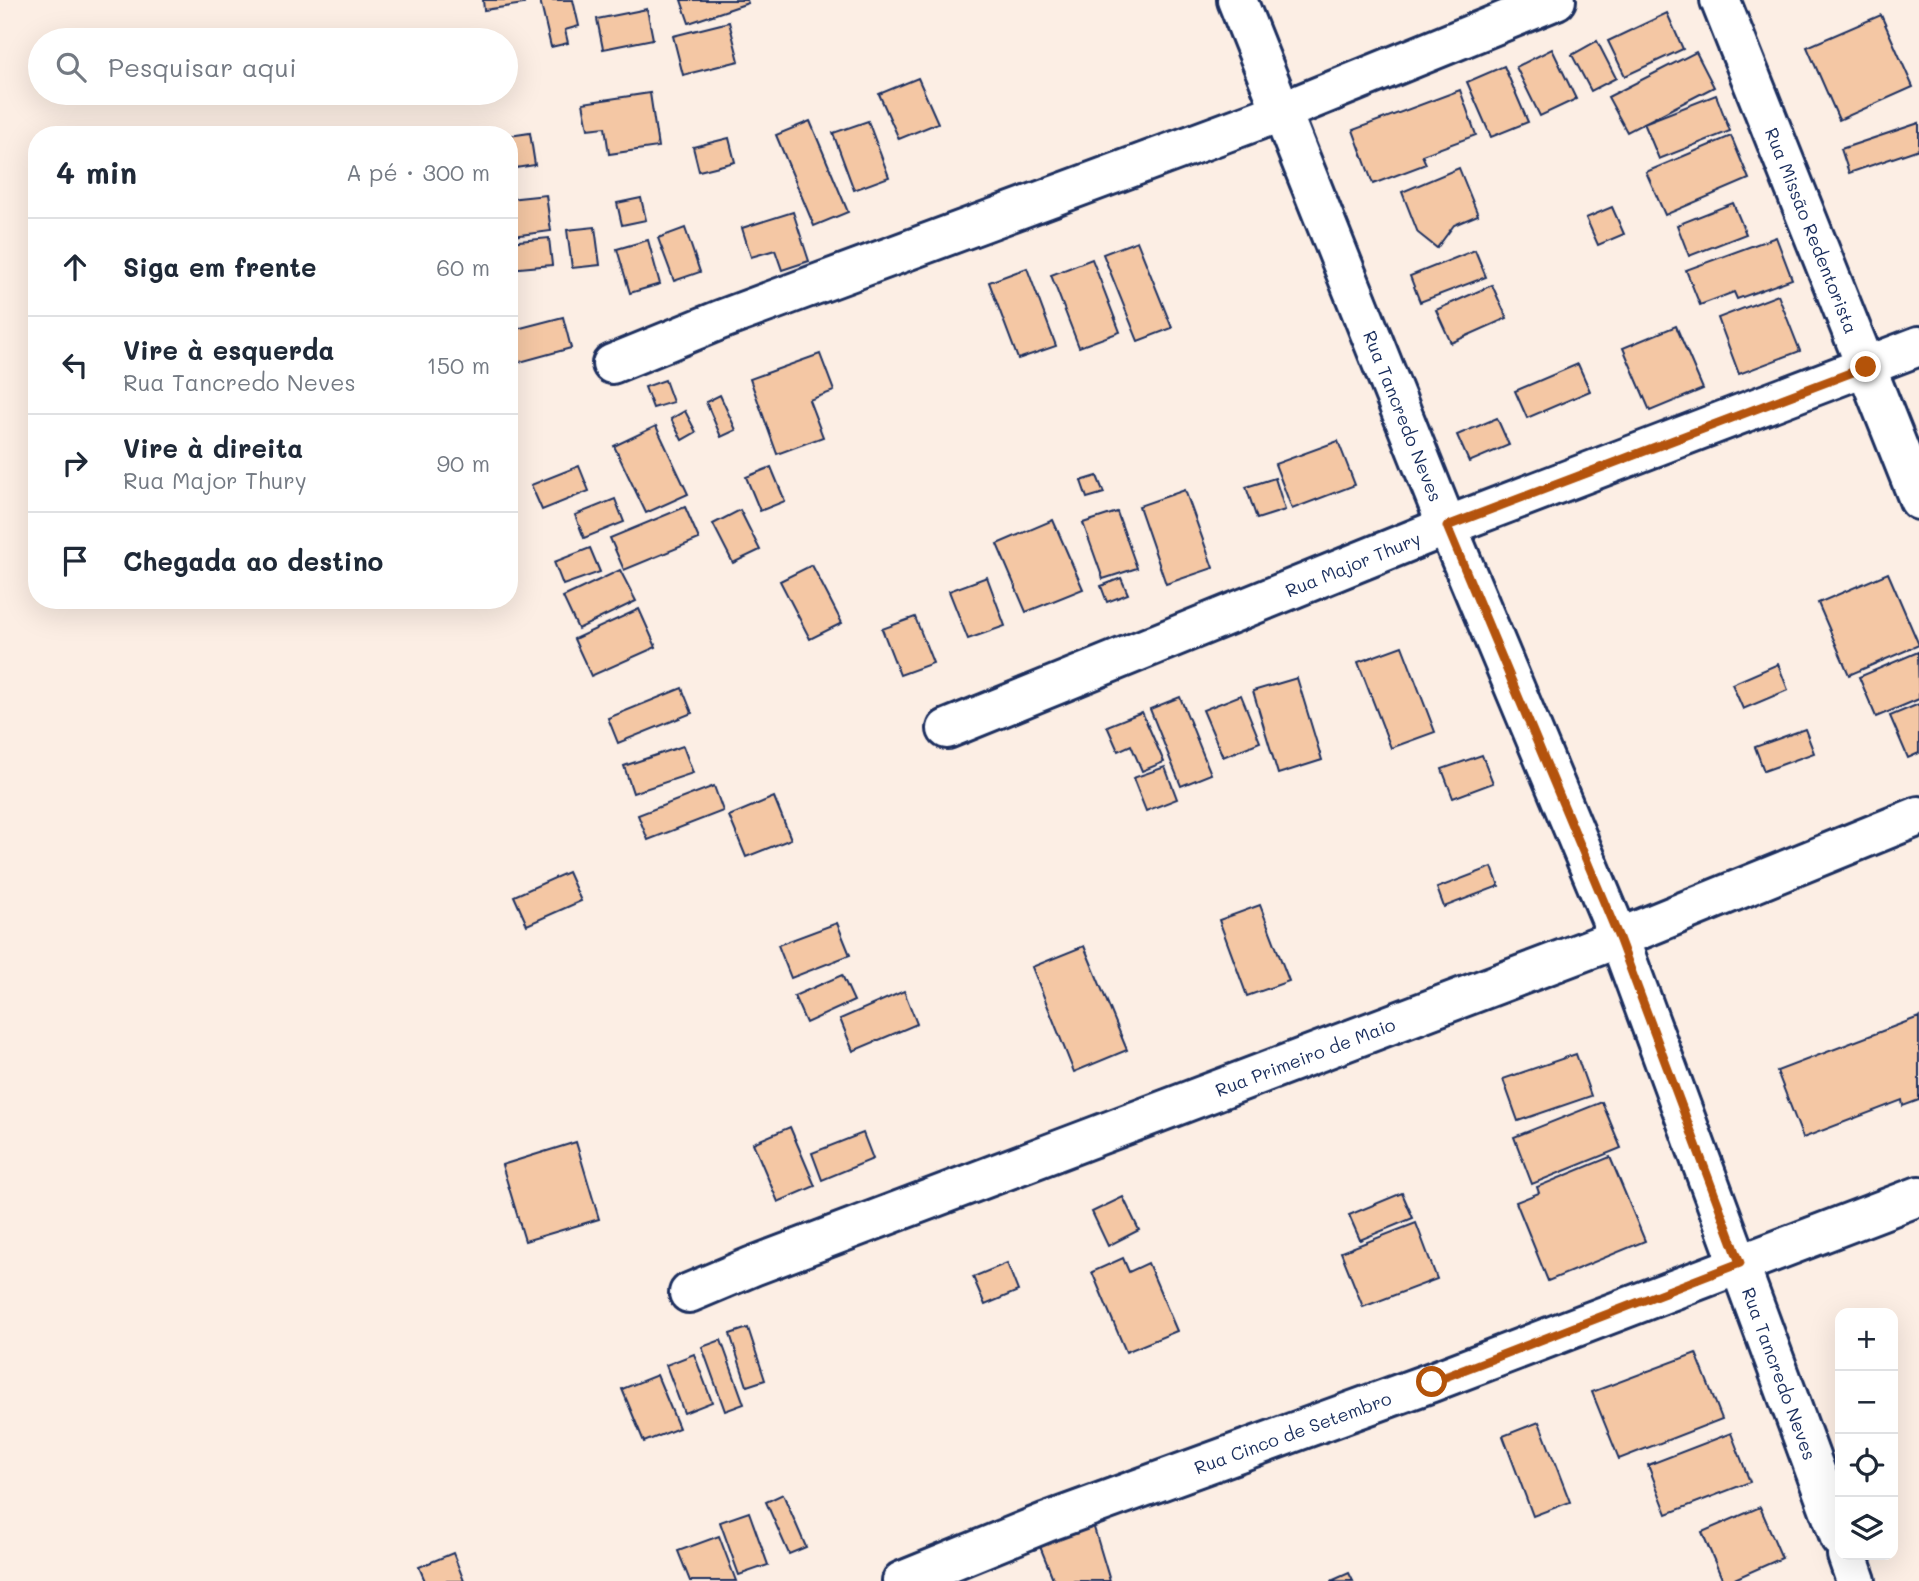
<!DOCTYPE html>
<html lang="pt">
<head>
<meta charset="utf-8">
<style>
	body { margin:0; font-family:Mali,sans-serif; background:#f2f2f3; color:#1f2937 }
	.controls { position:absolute; right:21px; bottom:21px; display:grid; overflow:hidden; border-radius:14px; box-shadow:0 7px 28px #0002 }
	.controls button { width:63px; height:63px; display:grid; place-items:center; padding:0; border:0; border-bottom:2px solid #e0e1e3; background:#fff; color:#1f2937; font:35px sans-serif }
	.stop { position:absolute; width:21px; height:21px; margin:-16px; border:5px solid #b45309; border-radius:50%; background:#fff }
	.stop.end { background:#b45309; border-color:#fff; box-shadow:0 2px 7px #0008 }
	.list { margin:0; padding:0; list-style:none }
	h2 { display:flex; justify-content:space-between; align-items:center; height:91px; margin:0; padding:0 28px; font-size:30px }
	h2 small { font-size:23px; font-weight:400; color:#747a83 }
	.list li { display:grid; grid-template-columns:46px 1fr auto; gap:21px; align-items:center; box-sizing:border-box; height:98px; padding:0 28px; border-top:2px solid #e0e1e3 }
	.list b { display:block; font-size:26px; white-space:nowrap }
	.list p { margin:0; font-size:23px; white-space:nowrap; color:#747a83 }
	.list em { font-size:23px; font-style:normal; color:#747a83 }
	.icon { flex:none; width:38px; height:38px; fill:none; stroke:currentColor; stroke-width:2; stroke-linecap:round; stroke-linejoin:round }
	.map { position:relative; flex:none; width:1919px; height:1581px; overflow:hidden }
	.search { position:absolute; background:#fff; box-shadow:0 7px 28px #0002; left:28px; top:28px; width:490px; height:77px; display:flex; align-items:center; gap:18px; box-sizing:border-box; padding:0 24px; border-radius:38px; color:#747a83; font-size:26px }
	.panel { position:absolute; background:#fff; box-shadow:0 7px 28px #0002; left:28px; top:126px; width:490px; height:483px; border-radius:28px }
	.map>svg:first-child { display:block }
	.building { fill:#f4c7a4; stroke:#1b2f5e; stroke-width:2 }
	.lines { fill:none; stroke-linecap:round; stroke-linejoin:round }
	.minor-casing { stroke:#1b2f5e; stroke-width:44 }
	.minor { stroke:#fff; stroke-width:38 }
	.route { stroke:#b45309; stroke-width:9 }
	.labels { text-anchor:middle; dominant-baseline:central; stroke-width:6; stroke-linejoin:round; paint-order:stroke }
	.street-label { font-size:18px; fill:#1b2f5e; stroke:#fff }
</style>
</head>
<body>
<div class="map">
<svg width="1919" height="1581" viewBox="0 0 1919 1581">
	<rect width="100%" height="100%" fill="#fceee4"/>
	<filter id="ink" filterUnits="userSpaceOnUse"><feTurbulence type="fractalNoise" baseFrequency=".0143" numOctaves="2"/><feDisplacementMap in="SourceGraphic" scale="14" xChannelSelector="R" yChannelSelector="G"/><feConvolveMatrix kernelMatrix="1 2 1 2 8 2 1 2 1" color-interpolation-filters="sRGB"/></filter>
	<g filter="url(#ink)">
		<!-- building -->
		<g class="building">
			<polygon points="483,0 523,0 524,4 484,10"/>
			<polygon points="540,0 573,0 579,26 565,30 568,43 551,47"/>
			<polygon points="681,0 747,0 748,3 689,23"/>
			<polygon points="647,9 653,39 603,49 597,19"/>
			<polygon points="1667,13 1683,49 1625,76 1608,41"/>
			<polygon points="1881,15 1913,87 1839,120 1807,47"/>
			<polygon points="729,22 739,61 683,75 673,36"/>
			<polygon points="1597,41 1616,78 1591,91 1572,55"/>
			<polygon points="1552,49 1576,99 1540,116 1516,67"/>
			<polygon points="1696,52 1714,87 1627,132 1608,97"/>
			<polygon points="1504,66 1528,122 1491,137 1467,82"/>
			<polygon points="918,78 938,123 899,139 879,94"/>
			<polygon points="1460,90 1476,135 1422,155 1426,164 1373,184 1353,130"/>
			<polygon points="650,93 658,147 609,154 605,127 588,129 583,103"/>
			<polygon points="1716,95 1730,131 1659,159 1644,123"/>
			<polygon points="810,121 848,212 814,226 776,135"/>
			<polygon points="868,121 889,177 854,190 833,133"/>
			<polygon points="1919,123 1919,149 1849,173 1841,149"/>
			<polygon points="530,133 535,165 509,169 509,136"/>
			<polygon points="1731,136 1749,179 1665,215 1646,172"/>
			<polygon points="729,138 735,162 699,171 693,147"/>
			<polygon points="1459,168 1478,215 1454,225 1437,248 1418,233 1402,192"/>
			<polygon points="546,195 551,231 512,236 509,199"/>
			<polygon points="641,198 646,220 622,225 617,203"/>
			<polygon points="1733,203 1746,234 1689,256 1677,225"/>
			<polygon points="1612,207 1624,234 1598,245 1586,218"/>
			<polygon points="793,212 809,261 782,270 775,250 751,257 742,228"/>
			<polygon points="595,227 600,265 572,268 567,230"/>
			<polygon points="685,228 700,272 674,281 658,238"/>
			<polygon points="1776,237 1792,279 1737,299 1734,292 1700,305 1686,270"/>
			<polygon points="549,238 552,265 509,269 509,242"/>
			<polygon points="648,240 660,284 630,293 617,249"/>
			<polygon points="1137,241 1172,328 1138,341 1103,254"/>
			<polygon points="1475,250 1486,277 1420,302 1410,276"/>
			<polygon points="1092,259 1120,332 1079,347 1051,275"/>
			<polygon points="1027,268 1056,346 1018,359 989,282"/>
			<polygon points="1492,285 1507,318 1451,343 1436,310"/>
			<polygon points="1778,295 1800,351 1739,374 1718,318"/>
			<polygon points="563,317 571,348 509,365 509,331"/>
			<polygon points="1676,326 1703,389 1650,411 1623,348"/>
			<polygon points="820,354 834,391 809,400 823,437 777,454 750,379"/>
			<polygon points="1578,364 1590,391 1527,418 1515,391"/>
			<polygon points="665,380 673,402 653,408 645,387"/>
			<polygon points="720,395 736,430 721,437 706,402"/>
			<polygon points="685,411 696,432 682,440 671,419"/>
			<polygon points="1497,418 1509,445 1469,462 1457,435"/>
			<polygon points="656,426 688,494 646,513 614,446"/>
			<polygon points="1338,441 1355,485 1292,509 1275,464"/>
			<polygon points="579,466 589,491 542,510 531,485"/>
			<polygon points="771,467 785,501 760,511 746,477"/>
			<polygon points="1097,476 1104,493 1087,498 1081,481"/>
			<polygon points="1275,478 1285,510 1257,519 1246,487"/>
			<polygon points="1185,490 1213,568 1166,584 1139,506"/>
			<polygon points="615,499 624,522 584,538 575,515"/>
			<polygon points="685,507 699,539 624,570 610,538"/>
			<polygon points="740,510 760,550 733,563 713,524"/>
			<polygon points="1117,512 1137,568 1103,579 1083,523"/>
			<polygon points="1053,520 1083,589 1026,612 997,544"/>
			<polygon points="590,548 600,572 563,585 554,562"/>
			<polygon points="812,565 842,623 810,639 780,581"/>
			<polygon points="620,570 636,601 578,629 563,597"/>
			<polygon points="1888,573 1919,645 1849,675 1818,603"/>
			<polygon points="987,577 1005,626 968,639 949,591"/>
			<polygon points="1121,578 1128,594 1107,602 1101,586"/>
			<polygon points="639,609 656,647 591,676 574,639"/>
			<polygon points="915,617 933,663 900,675 882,629"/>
			<polygon points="1402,646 1435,732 1391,748 1358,662"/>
			<polygon points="1918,652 1919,699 1876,717 1859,677"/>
			<polygon points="1778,664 1788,690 1743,709 1732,684"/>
			<polygon points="1297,678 1322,760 1278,774 1253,691"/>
			<polygon points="682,688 692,713 618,743 608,718"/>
			<polygon points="1241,695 1260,742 1223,757 1203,710"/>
			<polygon points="1180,697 1211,774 1181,786 1150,709"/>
			<polygon points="1919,704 1919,753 1908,758 1890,716"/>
			<polygon points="1142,712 1164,762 1142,771 1131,745 1118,751 1107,726"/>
			<polygon points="1805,729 1814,753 1764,771 1755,747"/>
			<polygon points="683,746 693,773 633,793 624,766"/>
			<polygon points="1482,755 1493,783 1453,798 1442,769"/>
			<polygon points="1165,767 1177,799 1146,811 1133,778"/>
			<polygon points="714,786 723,811 648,840 638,815"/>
			<polygon points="774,797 791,839 746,857 729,816"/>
			<polygon points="1492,867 1499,886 1444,907 1437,888"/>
			<polygon points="568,872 581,901 527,925 514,896"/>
			<polygon points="1260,905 1289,981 1247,996 1219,920"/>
			<polygon points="837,923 850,955 791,978 778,945"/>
			<polygon points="1084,946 1127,1050 1074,1072 1032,967"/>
			<polygon points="842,975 854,1001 806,1023 794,996"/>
			<polygon points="904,991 917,1024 853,1051 840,1019"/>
			<polygon points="1919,1017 1919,1100 1903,1106 1902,1100 1803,1138 1777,1071"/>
			<polygon points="1576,1054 1591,1096 1518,1121 1503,1079"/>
			<polygon points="1602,1102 1621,1148 1532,1184 1514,1137"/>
			<polygon points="790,1127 815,1186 778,1202 753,1143"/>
			<polygon points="863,1133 873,1159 822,1180 812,1153"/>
			<polygon points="576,1142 599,1219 525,1241 502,1165"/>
			<polygon points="1610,1157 1645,1241 1548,1281 1516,1202 1539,1193 1537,1187"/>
			<polygon points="1402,1193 1413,1218 1360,1240 1349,1215"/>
			<polygon points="1123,1197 1139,1230 1108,1246 1092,1212"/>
			<polygon points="1416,1223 1437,1279 1363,1307 1341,1252"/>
			<polygon points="1123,1258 1129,1272 1148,1263 1177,1331 1126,1352 1092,1272"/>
			<polygon points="1007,1263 1018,1291 985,1305 973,1277"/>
			<polygon points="748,1328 765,1380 747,1386 730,1334"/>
			<polygon points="721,1340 744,1404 725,1411 702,1347"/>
			<polygon points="1696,1353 1722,1419 1619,1459 1592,1392"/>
			<polygon points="694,1354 712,1402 684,1413 666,1365"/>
			<polygon points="657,1375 679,1428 644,1442 622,1389"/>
			<polygon points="1539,1422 1570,1502 1533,1516 1503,1436"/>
			<polygon points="1731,1433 1750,1482 1667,1514 1648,1465"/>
			<polygon points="783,1494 806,1547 789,1554 766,1502"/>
			<polygon points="1760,1507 1782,1558 1730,1581 1723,1581 1702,1532"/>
			<polygon points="749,1512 768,1565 739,1575 720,1522"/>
			<polygon points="1092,1521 1110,1581 1054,1581 1039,1544"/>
			<polygon points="719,1536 736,1581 690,1581 678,1551"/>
			<polygon points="453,1553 464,1581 425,1581 419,1567"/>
			<polygon points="1349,1573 1353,1581 1331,1581"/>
		</g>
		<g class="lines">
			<defs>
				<g id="minor">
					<path id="s1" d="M1237,0L1447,526L1619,938L1840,1538"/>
					<path id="s2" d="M1720,0L1919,500"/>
					<polyline points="612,364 720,320 1283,111 1556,0"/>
					<path id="s3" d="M947,729L1447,526L1919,346"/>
					<path id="s4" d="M689,1293L753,1266L1619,938L1919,816"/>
					<polyline points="1847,1555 1856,1581"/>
					<path id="s5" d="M902,1581L1047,1522L1432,1382L1919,1196"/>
				</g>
			</defs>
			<!-- minor casing -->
			<use href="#minor" class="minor-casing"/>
			<!-- minor -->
			<use href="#minor" class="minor"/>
		</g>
	</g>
	<g class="lines" filter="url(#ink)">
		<!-- route -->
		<polyline class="route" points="1432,1382 1740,1263 1619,938 1447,526 1866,367"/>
	</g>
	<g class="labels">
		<!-- street labels -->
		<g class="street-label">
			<text stroke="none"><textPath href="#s2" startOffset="248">Rua Missão Redentorista</textPath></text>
			<text stroke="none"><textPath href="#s1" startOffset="448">Rua Tancredo Neves</textPath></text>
			<text stroke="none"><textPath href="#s3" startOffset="438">Rua Major Thury</textPath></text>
			<text stroke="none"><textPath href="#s4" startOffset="660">Rua Primeiro de Maio</textPath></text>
			<text stroke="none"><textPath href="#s1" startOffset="1477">Rua Tancredo Neves</textPath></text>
			<text stroke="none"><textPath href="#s5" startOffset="418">Rua Cinco de Setembro</textPath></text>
		</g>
	</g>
</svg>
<div class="controls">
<button>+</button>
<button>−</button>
<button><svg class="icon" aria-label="locate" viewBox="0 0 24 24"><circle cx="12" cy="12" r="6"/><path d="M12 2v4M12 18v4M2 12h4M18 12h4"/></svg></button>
<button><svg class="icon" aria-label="layers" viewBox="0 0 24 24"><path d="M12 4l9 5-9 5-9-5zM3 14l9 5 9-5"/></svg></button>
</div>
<div class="stop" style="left:1432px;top:1382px"></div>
<div class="stop end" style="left:1866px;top:367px"></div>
<div class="search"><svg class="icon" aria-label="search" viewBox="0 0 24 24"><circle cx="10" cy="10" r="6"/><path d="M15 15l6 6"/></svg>Pesquisar aqui</div>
<section class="panel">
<h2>4 min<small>A pé · 300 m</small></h2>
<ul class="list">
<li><svg class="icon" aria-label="ahead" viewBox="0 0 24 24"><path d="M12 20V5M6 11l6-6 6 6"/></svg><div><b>Siga em frente</b></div><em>60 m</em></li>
<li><svg class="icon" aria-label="left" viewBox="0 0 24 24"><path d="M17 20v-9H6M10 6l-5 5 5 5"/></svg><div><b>Vire à esquerda</b><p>Rua Tancredo Neves</p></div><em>150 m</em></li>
<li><svg class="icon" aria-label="right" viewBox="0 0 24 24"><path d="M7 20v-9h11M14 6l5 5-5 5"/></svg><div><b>Vire à direita</b><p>Rua Major Thury</p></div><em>90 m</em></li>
<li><svg class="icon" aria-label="arrive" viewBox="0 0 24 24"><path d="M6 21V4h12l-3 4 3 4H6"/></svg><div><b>Chegada ao destino</b></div></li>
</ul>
</section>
</div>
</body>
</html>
